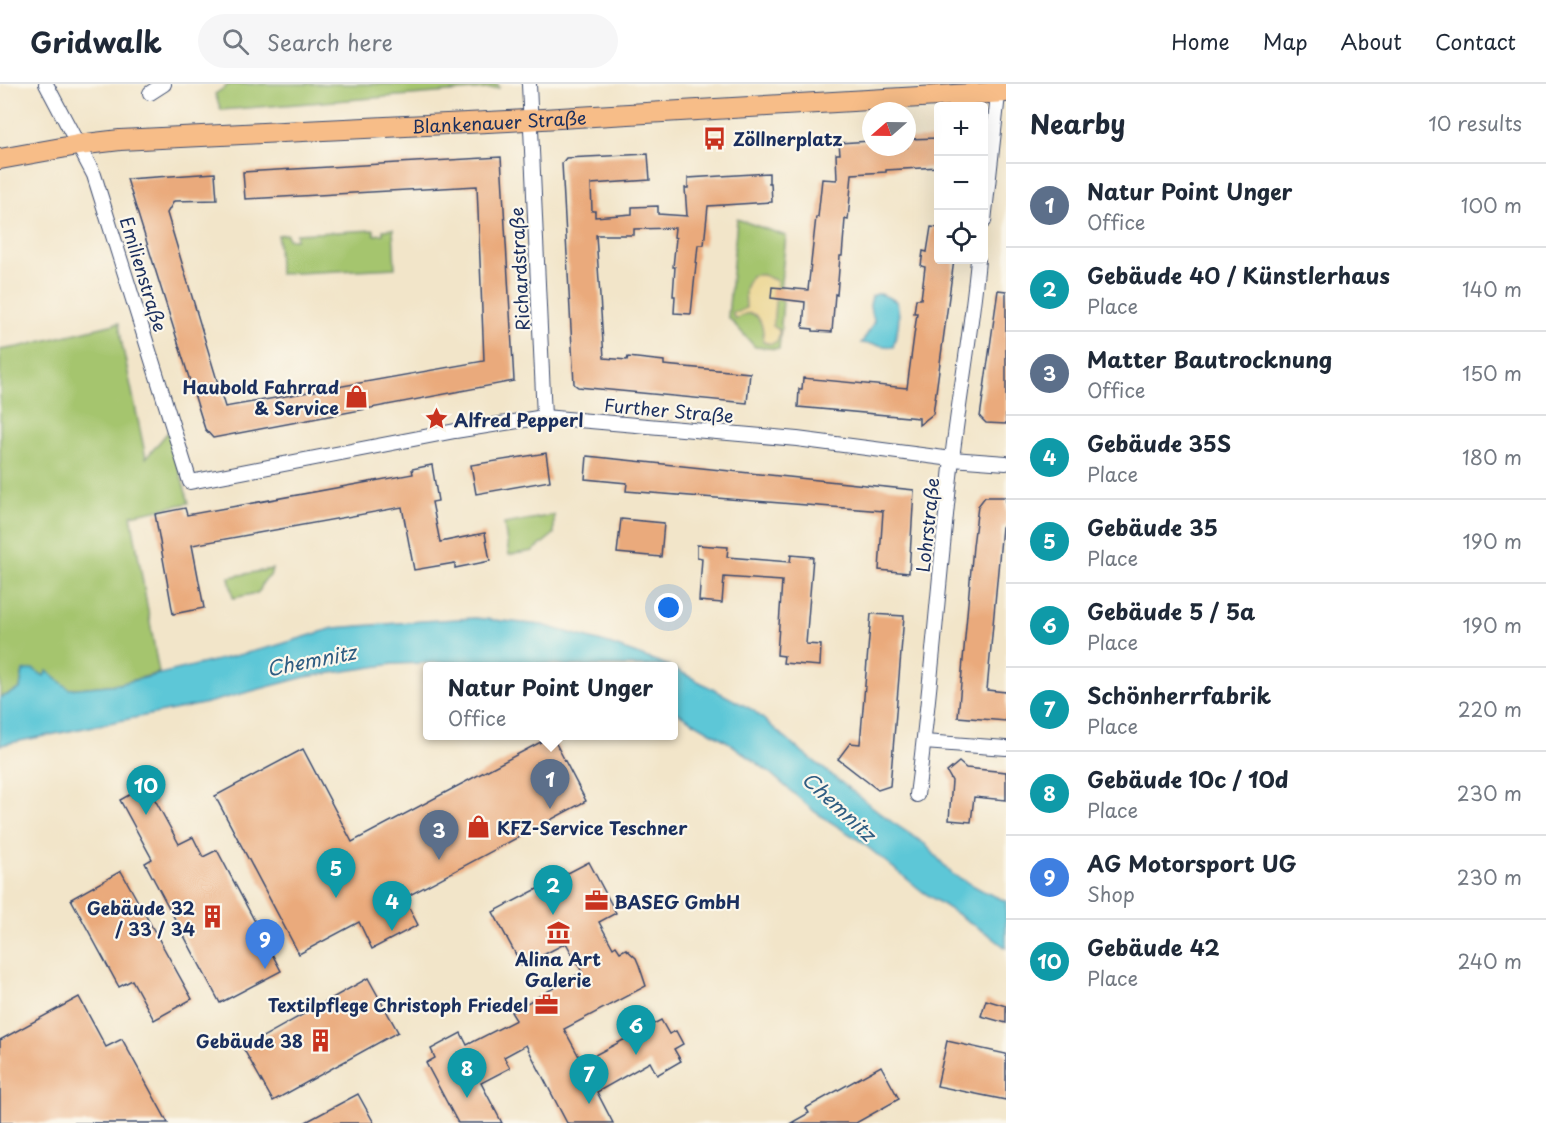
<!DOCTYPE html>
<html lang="en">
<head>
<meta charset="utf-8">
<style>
	body { margin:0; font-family:"Playpen Sans",sans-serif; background:#f6f6f7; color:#1f2937 }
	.controls { position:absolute; right:18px; top:18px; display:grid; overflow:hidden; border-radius:6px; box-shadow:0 6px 24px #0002 }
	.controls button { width:54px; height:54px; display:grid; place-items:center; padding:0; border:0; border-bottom:2px solid #e0e1e3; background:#fff; color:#1f2937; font:30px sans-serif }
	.compass { position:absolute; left:862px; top:18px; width:54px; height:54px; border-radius:50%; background:#fff; box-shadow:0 6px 24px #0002; rotate:250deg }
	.you { position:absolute; left:669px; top:524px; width:21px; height:21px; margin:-15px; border:4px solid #fff; border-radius:50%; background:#1a73e8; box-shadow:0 0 0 9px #1a73e833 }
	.badge { display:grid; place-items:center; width:39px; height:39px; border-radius:50%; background:#db2777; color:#fff; font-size:20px; font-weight:700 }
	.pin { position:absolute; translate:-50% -50px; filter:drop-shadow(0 2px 3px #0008) }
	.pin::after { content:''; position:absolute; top:32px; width:21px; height:18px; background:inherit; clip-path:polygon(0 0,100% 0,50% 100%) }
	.popup { position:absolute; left:423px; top:578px; width:255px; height:78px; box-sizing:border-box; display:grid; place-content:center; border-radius:6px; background:#fff; filter:drop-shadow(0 2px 4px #0005); font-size:20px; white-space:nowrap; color:#747a83 }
	.popup b { font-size:22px; color:#1f2937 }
	.popup::after { content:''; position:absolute; left:50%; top:100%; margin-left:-12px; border:12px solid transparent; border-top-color:#fff }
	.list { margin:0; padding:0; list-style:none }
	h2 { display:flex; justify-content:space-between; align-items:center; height:78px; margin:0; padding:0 24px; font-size:26px }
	h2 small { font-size:20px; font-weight:400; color:#747a83 }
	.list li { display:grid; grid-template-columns:39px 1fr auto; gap:18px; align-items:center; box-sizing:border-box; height:84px; padding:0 24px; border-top:2px solid #e0e1e3 }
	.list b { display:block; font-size:22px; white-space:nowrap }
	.list p { margin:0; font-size:20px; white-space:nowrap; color:#747a83 }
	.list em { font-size:20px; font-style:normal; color:#747a83 }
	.icon { flex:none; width:33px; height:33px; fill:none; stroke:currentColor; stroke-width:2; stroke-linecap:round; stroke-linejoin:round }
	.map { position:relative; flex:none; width:1006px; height:1039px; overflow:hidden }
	header { display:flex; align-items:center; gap:36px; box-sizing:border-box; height:84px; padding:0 30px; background:#fff; border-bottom:2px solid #e0e1e3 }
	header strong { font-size:28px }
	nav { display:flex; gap:33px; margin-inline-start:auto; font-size:21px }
	.search { width:420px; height:54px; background:#f6f6f7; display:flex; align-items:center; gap:15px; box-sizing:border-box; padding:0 21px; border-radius:33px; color:#747a83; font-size:22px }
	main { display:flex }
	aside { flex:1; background:#fff }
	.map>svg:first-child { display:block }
	.green { fill:#a5c56e; stroke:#607a66; stroke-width:1.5 }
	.sand { fill:#eeda9e; stroke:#84847e; stroke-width:1.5 }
	.water { fill:#5dc7d7; stroke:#3c7b9a; stroke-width:1.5 }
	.building { fill:#eaaa7b }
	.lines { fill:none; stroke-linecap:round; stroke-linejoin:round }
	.street-casing { stroke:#3b4a6e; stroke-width:16 }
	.primary-casing { stroke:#3b4a6e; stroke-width:22 }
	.street { stroke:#fff; stroke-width:14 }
	.primary { stroke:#f7bd88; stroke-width:20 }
	.labels { text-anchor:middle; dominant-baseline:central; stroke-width:4.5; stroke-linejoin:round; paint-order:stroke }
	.street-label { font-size:18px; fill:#1b2f5e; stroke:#fbf7ec }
	.poi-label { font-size:18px; font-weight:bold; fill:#1b2f5e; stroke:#fbf7ec; text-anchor:start }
	.water-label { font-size:20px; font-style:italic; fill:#2f5d82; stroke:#fbf7ec }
</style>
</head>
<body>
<header>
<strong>Gridwalk</strong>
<div class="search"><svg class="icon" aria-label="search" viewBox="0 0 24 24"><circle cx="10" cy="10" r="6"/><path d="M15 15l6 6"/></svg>Search here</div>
<nav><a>Home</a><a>Map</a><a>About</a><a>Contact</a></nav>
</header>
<main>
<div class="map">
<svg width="1006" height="1039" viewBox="0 0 1006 1039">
	<rect width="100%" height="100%" fill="#fbf7ec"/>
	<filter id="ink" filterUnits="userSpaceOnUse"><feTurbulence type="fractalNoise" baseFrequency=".0167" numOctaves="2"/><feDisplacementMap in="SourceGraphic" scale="12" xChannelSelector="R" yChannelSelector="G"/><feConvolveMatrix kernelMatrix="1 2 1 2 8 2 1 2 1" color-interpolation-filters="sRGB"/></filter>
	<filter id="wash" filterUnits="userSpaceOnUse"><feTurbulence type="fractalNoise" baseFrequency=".008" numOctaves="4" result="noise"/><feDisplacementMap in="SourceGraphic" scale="24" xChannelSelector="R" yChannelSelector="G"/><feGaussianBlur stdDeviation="1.35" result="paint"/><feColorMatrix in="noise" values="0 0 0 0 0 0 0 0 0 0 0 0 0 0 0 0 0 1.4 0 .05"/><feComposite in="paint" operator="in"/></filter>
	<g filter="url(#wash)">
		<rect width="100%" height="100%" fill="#f2e5c9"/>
		<!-- green -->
		<g class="green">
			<polygon points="230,0 498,0 499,4 221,26 215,10"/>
			<polygon points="737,135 786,152 779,216 783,217 779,265 755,263 728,233"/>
			<polygon points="393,145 395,184 279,190 278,151 287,150 288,155 296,155 296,150 374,146 374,151 383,150 383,146"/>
			<polygon points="119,239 122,260 146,374 168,348 189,419 131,431 159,589 119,600 69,605 47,588 44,592 23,587 20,605 0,614 0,266 18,263"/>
			<polygon points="554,431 554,450 533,467 509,471 504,440"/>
			<polygon points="272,485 270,492 263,498 260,506 257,509 233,514 229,493"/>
		</g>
		<!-- sand -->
		<path class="sand" d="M755,191H763L777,197L773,242L779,246C780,258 774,262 763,258C763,253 764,248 762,243C759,229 748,225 737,235L733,232V228H738L746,224L745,205L751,192Z"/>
		<!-- water -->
		<g class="water">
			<path d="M877,210H881L896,217C902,232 897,249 893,263L861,259C864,256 873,241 874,237C874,232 870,227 870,222C870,218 872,215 872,212Z"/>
			<polygon points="475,534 542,541 609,560 670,582 566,582 561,581 482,577 393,580 305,593 203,620 0,661 0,614 20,605 23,587 33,585 44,592 47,587 69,605 119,600 275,562 334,544 423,537"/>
			<polygon points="673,584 753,626 792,660 892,738 925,760 952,790 985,808 1006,817 1006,864 988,850 923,808 859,756 815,728 769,688 728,658 673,626"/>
		</g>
		<g id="blocks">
			<!-- building -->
			<g class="building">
				<polygon points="939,54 939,83 886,86 886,88 852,90 848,136 845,135 842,172 840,172 837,211 835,210 832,248 813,247 813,245 803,244 805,218 771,214 772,203 808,206 816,133 818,133 822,95 837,96 836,70 840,70 839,59 871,57 871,63 907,63 907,55"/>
				<polygon points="648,70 650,96 591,100 592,127 595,127 595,133 632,130 632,123 658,122 658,130 687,132 685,104 688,104 688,94 769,89 769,99 771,99 772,118 708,122 704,161 698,161 691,230 674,229 675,212 673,212 675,183 673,183 676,154 674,153 675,144 634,145 634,151 596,151 604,274 627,276 628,273 664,277 664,281 750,289 747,319 578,303 574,300 562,79 566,74"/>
				<polygon points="501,73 514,297 213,354 205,345 127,95 215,89 217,116 174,117 167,129 225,323 484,277 477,102 245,115 243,88"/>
				<polygon points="931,143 939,144 939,176 954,176 933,330 919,341 919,334 798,323 799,305 802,305 803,294 907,304 917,229 914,229 916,215 921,215 925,183 921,182 923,167 927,168"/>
				<polygon points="998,206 1006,207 1006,340 986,339 980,333"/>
				<polygon points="546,369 550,397 476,410 471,381"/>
				<polygon points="587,372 914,406 909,489 879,486 883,427 626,407 627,399 585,395"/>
				<polygon points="432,381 438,417 432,418 440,458 485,449 490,477 455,484 455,479 414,486 402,423 192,461 204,524 173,530 155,430 185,424 187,431 413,390 412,385"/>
				<polygon points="985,413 1006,413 1006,442 1002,443 987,606 1006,608 1006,637 958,633 973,462 978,422"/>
				<polygon points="621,435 664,439 661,473 617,469"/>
				<polygon points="697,461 728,463 727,473 790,478 791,471 813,473 806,560 821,561 820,582 783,579 784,572 777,571 782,497 724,493 722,519 699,517 702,474 697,473"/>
				<polygon points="871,530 904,532 890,702 878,706 838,675 850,659 860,660"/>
				<polygon points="552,652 586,717 404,814 418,841 372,865 359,838 299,870 215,712 303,665 352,758"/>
				<polygon points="959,678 966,684 1006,688 1006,716 974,713 971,738 949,736 952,697 947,688"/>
				<polygon points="147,701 179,760 193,753 203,773 217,766 281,887 220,919 145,779 152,775 120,716"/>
				<polygon points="589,778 616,829 599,838 613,864 616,862 620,868 626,865 636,874 639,881 646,902 564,945 582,978 661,936 669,950 676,947 683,960 674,965 681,977 657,991 650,978 597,1008 613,1039 567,1039 526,961 504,973 510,984 481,999 502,1039 458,1039 426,979 435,974 431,965 461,949 467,961 516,936 511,928 582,888 566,859 522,882 493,828"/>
				<polygon points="121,787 192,915 154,936 132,896 119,903 71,815"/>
				<polygon points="368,894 398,948 273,1017 243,964"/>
				<polygon points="79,913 106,963 122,955 168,1039 0,1039 0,956"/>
				<polygon points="986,916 1006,922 1006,939 981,932"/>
				<polygon points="947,957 1006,970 1006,1016 937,1002"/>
				<polygon points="881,982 899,1015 856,1039 791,1039 809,1029 806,1024"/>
				<polygon points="358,1010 374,1039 304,1039"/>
			</g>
		</g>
	</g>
	<g filter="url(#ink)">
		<use href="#blocks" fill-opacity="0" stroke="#3b4a6e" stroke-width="1.5"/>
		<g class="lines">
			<defs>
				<g id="street">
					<polyline points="46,0 94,91 190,398 455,347 544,333 797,355 952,375 1006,379"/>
					<polyline points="529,0 544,333"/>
					<polyline points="150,9 164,0"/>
					<polyline points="984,137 999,2"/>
					<polyline points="924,658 1006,664"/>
					<path d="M917,711C932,599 939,487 952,375C960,308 972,242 978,176"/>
				</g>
				<g id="primary">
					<path id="s1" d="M0,75L78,61L120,56L508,37L1006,8"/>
				</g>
			</defs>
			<!-- street casing -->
			<use href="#street" class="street-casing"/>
			<!-- primary casing -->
			<use href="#primary" class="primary-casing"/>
			<!-- street -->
			<use href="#street" class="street"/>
			<!-- primary -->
			<use href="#primary" class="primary"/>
		</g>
	</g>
	<!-- icons -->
	<defs>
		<symbol id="bus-bare" viewBox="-9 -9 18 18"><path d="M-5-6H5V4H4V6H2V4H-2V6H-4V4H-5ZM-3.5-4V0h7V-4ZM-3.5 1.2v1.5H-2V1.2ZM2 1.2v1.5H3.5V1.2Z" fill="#c8321e" stroke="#fbf7ec" stroke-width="2.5" paint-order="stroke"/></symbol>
		<symbol id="shop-bare" viewBox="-9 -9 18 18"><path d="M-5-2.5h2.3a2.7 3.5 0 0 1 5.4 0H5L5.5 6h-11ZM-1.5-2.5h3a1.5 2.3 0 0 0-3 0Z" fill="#c8321e" stroke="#fbf7ec" stroke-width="2.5" paint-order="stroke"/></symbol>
		<symbol id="sight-bare" viewBox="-9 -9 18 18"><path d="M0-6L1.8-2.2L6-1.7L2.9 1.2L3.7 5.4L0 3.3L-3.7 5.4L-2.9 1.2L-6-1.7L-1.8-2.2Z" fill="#c8321e" stroke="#fbf7ec" stroke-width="2.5" paint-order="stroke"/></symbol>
		<symbol id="office-bare" viewBox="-9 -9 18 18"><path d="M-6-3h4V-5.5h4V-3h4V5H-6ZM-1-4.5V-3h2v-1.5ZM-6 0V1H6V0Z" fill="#c8321e" stroke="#fbf7ec" stroke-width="2.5" paint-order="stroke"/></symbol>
		<symbol id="building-bare" viewBox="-9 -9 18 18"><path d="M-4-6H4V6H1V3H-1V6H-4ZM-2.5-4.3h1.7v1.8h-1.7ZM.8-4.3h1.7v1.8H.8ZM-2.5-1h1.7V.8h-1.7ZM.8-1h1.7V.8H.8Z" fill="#c8321e" stroke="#fbf7ec" stroke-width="2.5" paint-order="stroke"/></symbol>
		<symbol id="museum-bare" viewBox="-9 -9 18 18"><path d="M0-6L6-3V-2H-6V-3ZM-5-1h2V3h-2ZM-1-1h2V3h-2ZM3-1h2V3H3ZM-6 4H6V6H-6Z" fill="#c8321e" stroke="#fbf7ec" stroke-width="2.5" paint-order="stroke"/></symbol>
	</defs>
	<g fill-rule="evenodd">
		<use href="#bus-bare" x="698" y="38" width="33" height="33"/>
		<use href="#shop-bare" x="340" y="296" width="33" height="33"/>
		<use href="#sight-bare" x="420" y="318" width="33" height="33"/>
		<use href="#shop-bare" x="462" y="726" width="33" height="33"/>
		<use href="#office-bare" x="580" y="800" width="33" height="33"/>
		<use href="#building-bare" x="196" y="816" width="33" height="33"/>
		<use href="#museum-bare" x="542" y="832" width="33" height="33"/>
		<use href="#office-bare" x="530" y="904" width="33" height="33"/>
		<use href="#building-bare" x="304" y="940" width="33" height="33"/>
	</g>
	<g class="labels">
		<!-- street labels -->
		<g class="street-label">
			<text stroke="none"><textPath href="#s1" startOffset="501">Blankenauer Straße</textPath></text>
			<text transform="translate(519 185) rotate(-93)">Richardstraße</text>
			<text transform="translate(144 190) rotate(73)">Emilienstraße</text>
			<text transform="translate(669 326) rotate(5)">Further Straße</text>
			<text transform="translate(927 441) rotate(-84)">Lohrstraße</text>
		</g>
		<!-- poi labels -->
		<g class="poi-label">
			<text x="733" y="54">Zöllnerplatz</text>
			<text x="339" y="302" text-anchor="end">Haubold Fahrrad<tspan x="339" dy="21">&amp; Service</tspan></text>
			<text x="454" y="335">Alfred Pepperl</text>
			<text x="497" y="743">KFZ-Service Teschner</text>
			<text x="614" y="817">BASEG GmbH</text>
			<text x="195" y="823" text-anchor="end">Gebäude 32<tspan x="195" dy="21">/ 33 / 34</tspan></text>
			<text x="558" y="874" text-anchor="middle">Alina Art<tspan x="558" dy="21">Galerie</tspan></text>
			<text x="528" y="920" text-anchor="end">Textilpflege Christoph Friedel</text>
			<text x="303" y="956" text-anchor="end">Gebäude 38</text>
		</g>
		<!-- water labels -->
		<g class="water-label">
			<text transform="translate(311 576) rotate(-11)">Chemnitz</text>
			<text transform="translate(839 722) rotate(43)">Chemnitz</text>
		</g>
	</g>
</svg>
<div class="controls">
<button>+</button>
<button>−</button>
<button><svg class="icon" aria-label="locate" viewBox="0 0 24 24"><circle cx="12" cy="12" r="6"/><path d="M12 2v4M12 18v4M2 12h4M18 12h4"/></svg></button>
</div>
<svg class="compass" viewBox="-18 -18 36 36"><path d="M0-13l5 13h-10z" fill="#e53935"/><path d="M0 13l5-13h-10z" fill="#747a83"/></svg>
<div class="you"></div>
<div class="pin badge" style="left:550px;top:725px;background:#5c6f8a">1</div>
<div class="popup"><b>Natur Point Unger</b>Office</div>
<div class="pin badge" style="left:553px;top:831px;background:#0f9aa8">2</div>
<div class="pin badge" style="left:439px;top:776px;background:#5c6f8a">3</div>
<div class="pin badge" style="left:392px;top:847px;background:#0f9aa8">4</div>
<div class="pin badge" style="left:336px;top:814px;background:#0f9aa8">5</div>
<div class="pin badge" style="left:636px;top:971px;background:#0f9aa8">6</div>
<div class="pin badge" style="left:589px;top:1020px;background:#0f9aa8">7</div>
<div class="pin badge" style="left:467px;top:1014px;background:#0f9aa8">8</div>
<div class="pin badge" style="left:265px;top:885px;background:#3f7fe0">9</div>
<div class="pin badge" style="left:146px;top:731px;background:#0f9aa8">10</div>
</div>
<aside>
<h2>Nearby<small>10 results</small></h2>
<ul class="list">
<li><span class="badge" style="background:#5c6f8a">1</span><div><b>Natur Point Unger</b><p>Office</p></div><em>100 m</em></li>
<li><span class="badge" style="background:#0f9aa8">2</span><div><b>Gebäude 40 / Künstlerhaus</b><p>Place</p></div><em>140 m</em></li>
<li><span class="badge" style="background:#5c6f8a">3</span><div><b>Matter Bautrocknung</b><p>Office</p></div><em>150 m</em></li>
<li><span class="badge" style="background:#0f9aa8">4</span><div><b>Gebäude 35S</b><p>Place</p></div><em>180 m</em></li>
<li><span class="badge" style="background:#0f9aa8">5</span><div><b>Gebäude 35</b><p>Place</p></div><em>190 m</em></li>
<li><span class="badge" style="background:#0f9aa8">6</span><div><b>Gebäude 5 / 5a</b><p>Place</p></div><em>190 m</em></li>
<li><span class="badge" style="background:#0f9aa8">7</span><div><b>Schönherrfabrik</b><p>Place</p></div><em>220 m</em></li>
<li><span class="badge" style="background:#0f9aa8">8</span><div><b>Gebäude 10c / 10d</b><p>Place</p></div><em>230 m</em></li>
<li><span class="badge" style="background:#3f7fe0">9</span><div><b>AG Motorsport UG</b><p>Shop</p></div><em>230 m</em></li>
<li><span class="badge" style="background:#0f9aa8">10</span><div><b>Gebäude 42</b><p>Place</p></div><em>240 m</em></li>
</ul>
</aside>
</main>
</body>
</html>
